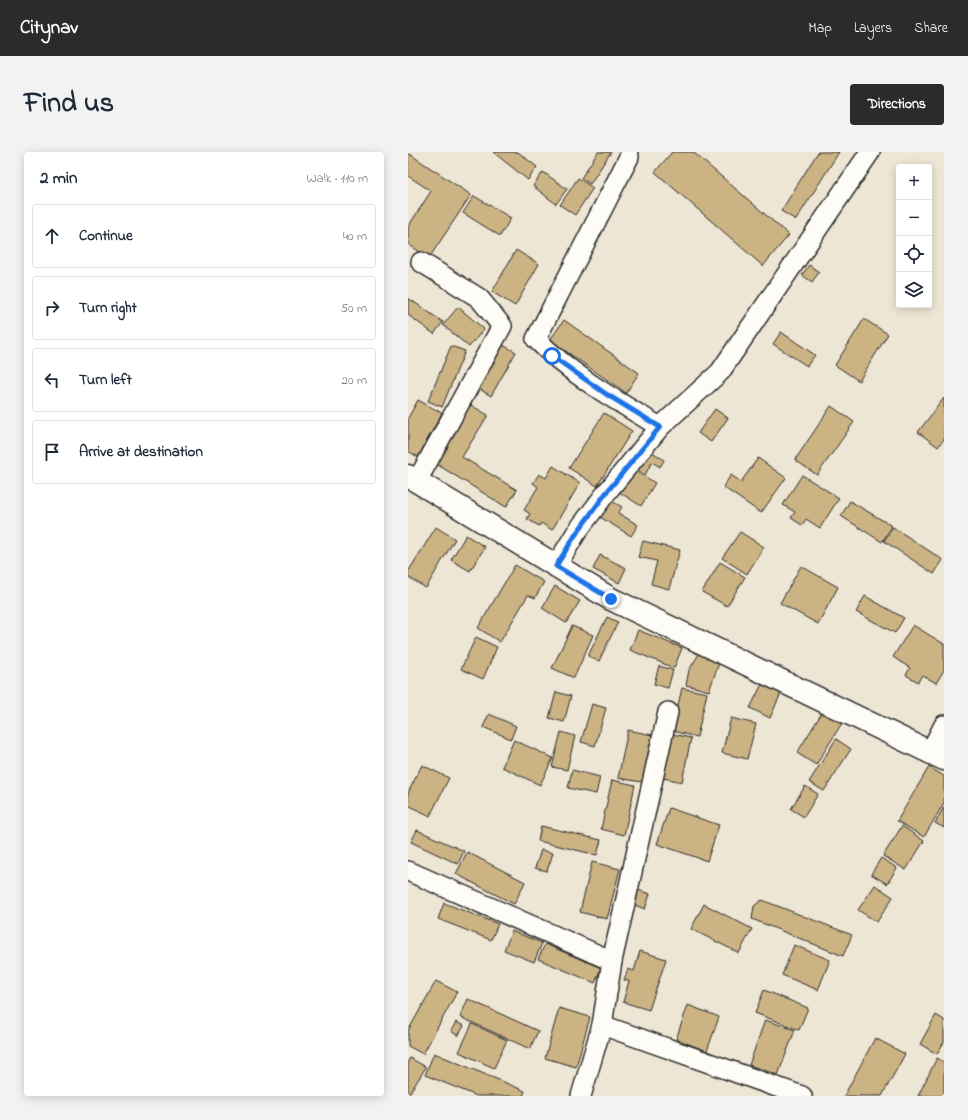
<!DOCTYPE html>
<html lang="en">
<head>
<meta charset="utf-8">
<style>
	body { margin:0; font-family:"Indie Flower",sans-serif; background:#f2f2f3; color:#1f2937 }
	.controls { position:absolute; right:12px; top:12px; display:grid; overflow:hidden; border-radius:4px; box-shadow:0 2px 10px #0003 }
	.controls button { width:36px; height:36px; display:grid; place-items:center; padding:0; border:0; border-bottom:1px solid #e0e1e3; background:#fff; color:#1f2937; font:20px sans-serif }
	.stop { position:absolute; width:12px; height:12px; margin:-9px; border:3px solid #1a73e8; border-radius:50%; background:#fff }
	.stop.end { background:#1a73e8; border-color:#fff; box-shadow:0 1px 4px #0008 }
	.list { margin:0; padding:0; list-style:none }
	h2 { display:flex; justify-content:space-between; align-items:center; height:52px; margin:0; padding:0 16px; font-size:17px }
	h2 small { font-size:13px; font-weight:400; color:#747a83 }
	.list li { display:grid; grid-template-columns:26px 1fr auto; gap:12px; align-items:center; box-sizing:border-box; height:64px; margin:0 8px 8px; padding:0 8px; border:1px solid #e0e1e3; border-radius:4px }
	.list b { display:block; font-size:15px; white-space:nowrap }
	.list em { font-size:13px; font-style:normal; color:#747a83 }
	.icon { flex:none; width:22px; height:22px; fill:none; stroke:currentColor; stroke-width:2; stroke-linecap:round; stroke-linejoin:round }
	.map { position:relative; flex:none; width:536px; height:944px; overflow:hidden; border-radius:4px }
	header { display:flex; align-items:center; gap:24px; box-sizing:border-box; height:56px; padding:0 20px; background:#2b2b2b; color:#fff }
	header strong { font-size:19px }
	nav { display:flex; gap:22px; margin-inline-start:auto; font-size:14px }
	.intro { display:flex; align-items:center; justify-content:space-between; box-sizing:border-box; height:96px; padding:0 24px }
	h1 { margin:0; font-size:28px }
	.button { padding:10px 18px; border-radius:4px; background:#2b2b2b; color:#fff; font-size:14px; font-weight:700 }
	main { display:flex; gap:24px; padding:0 24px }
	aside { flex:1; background:#fff; border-radius:4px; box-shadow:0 2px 10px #0003 }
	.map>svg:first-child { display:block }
	.building { fill:#ccb383; stroke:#2b2b2b }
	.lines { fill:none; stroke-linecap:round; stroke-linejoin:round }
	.minor-casing { stroke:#2b2b2b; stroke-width:22 }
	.tertiary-casing { stroke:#2b2b2b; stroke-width:25 }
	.minor { stroke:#fdfcf7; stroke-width:19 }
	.tertiary { stroke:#fdfcf7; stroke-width:22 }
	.route { stroke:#1a73e8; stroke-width:5 }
</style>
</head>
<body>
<header>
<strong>Citynav</strong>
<nav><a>Map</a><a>Layers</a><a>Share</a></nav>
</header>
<div class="intro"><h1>Find us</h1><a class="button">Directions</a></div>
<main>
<aside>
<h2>2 min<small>Walk · 110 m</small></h2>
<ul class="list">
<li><svg class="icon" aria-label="ahead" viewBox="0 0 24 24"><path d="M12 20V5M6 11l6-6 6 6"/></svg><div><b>Continue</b></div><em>40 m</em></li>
<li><svg class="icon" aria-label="right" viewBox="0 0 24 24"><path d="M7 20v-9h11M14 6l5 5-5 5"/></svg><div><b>Turn right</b></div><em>50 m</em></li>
<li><svg class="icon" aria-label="left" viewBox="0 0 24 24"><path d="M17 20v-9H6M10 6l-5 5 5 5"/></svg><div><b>Turn left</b></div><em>20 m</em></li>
<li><svg class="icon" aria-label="arrive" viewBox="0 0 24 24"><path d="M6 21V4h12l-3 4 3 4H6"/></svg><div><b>Arrive at destination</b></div></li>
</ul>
</aside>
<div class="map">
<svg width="536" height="944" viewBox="0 0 536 944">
	<rect width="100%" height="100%" fill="#eee6d4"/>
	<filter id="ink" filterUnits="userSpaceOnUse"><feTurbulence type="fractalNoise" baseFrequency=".025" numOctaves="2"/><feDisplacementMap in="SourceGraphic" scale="8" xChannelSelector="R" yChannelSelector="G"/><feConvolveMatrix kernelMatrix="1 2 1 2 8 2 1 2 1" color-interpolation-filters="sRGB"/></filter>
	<g filter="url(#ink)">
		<!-- building -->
		<g class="building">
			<polygon points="85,0 110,0 129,15 120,28"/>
			<polygon points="190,0 203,0 182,32 173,26"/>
			<polygon points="264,0 285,0 381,83 355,114 247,20"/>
			<polygon points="410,0 431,0 388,68 373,59"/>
			<polygon points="0,1 63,43 21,106 0,92 0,75 23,39 0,24"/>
			<polygon points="135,20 159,37 148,52 125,34"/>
			<polygon points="170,26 185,36 167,63 152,53"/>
			<polygon points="66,44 103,66 92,84 55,61"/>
			<polygon points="108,98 131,112 107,154 84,140"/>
			<polygon points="401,113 411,120 404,130 394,123"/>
			<polygon points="0,146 35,170 26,182 0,163"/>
			<polygon points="50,155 76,177 61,195 35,173"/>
			<polygon points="456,167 480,182 451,229 427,213"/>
			<polygon points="156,168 231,221 218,241 142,188"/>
			<polygon points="373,180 407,203 399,214 365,192"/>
			<polygon points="89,190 108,200 83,244 65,233"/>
			<polygon points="43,194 57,199 34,255 20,249"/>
			<polygon points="536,246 536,287 530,295 510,280"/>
			<polygon points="10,248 34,261 10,305 0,299 0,266"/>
			<polygon points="61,252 80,263 54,305 109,338 98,355 25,310"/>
			<polygon points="423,254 446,270 409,323 387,308"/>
			<polygon points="307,257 320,266 303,290 290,281"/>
			<polygon points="196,261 224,279 189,334 161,316"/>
			<polygon points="237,295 256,308 252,315 244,310 237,323 225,315"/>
			<polygon points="350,306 378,326 353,361 315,335 323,323 333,330"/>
			<polygon points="145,314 172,331 144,378 133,371 131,374 119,367 122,362 116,358 130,335 125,331 131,322 138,326"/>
			<polygon points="222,315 247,331 233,354 208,338"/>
			<polygon points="394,323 431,346 412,376 398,367 394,373 383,366 387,360 375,353"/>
			<polygon points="202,348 214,355 210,361 230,373 223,384 192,365"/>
			<polygon points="442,349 484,374 474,390 433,364"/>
			<polygon points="28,375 47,387 18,436 0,425 0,420"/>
			<polygon points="485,375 535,408 526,422 476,389"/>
			<polygon points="332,380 356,395 339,422 314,406"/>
			<polygon points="58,383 77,395 62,419 43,408"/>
			<polygon points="235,389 272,398 261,437 243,432 249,409 230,405"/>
			<polygon points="192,403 218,416 211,431 185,417"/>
			<polygon points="312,410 337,425 319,454 294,440"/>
			<polygon points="107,413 136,430 127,446 120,443 92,490 70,476"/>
			<polygon points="393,414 430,435 410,472 372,451"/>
			<polygon points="147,434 172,449 158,471 134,456"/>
			<polygon points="457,444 496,466 487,481 448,460"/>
			<polygon points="199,465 210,470 191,509 180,504"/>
			<polygon points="505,473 536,492 536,518 528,531 514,523 510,530 498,523 502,516 485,505"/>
			<polygon points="164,474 185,483 166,526 144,516"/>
			<polygon points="230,478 274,496 266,516 222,498"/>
			<polygon points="68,485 89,495 75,527 53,517"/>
			<polygon points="291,502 311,511 301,539 278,533 281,518"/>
			<polygon points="251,514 265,518 260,536 246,532"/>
			<polygon points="354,532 373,541 362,566 342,556"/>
			<polygon points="274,536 299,541 289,585 264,579"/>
			<polygon points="148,540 163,544 156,570 141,566"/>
			<polygon points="184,552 198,556 187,594 173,590"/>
			<polygon points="415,559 434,571 408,613 389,601"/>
			<polygon points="81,562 108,574 103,587 75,575"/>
			<polygon points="323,566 348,572 339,607 314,601"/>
			<polygon points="220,578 244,583 234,630 210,626"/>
			<polygon points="153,580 167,584 159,618 144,615"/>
			<polygon points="264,582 283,586 274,630 255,626"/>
			<polygon points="428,587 443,597 416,639 401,630"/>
			<polygon points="106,588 145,606 132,633 94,615"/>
			<polygon points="14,613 41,626 22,664 0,653 0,641"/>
			<polygon points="521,615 536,624 536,651 516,685 489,669"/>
			<polygon points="164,618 192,625 188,642 160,636"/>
			<polygon points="204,628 227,633 216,683 193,677"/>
			<polygon points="397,634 410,642 396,665 383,657"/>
			<polygon points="536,655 536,676 527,671"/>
			<polygon points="261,656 311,673 299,709 249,692"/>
			<polygon points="133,674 193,688 189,703 130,689"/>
			<polygon points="494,674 516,689 498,718 475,704"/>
			<polygon points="9,678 56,699 50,712 3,690"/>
			<polygon points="133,698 145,701 139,719 127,716"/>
			<polygon points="59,700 117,730 106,752 48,722"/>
			<polygon points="473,706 489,716 479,732 463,722"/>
			<polygon points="184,710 212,717 199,767 172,760"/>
			<polygon points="467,733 485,745 469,770 450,758"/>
			<polygon points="230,738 242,742 237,757 224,752"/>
			<polygon points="354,748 444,783 435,804 344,767 346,754"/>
			<polygon points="36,751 90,772 83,788 30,767"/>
			<polygon points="296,752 344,777 331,801 283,777"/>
			<polygon points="104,779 134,791 126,810 96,798"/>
			<polygon points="137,792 193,816 187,831 130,807"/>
			<polygon points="386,793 422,808 410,838 374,823"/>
			<polygon points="232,799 258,807 241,858 215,850 221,829 216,828 220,817 226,819"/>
			<polygon points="28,829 49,840 15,902 0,894 0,879"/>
			<polygon points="356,838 400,856 391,878 347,861"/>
			<polygon points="60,847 130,879 122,897 52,865"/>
			<polygon points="280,853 311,865 299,899 268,887"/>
			<polygon points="151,856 182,865 168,915 137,906"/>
			<polygon points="528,863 536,868 536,890 529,902 512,892"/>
			<polygon points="357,868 387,878 370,923 341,913"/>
			<polygon points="48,870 56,874 50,884 43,879"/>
			<polygon points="64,872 99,888 86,916 51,900"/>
			<polygon points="467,886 497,902 474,944 436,944"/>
			<polygon points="26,901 117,939 115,944 69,944 17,923"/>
			<polygon points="2,906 18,915 0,944 0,909"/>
			<polygon points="529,906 536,910 536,944 510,944"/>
		</g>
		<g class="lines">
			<defs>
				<g id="minor">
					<path d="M221,5L128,187C163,223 209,249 252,275"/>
					<polyline points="9,329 94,174 71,146 13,110"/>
					<polyline points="148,414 168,381 198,341 252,275 312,220 462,0"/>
					<polyline points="522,600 536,573"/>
					<polyline points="0,719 204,809"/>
					<polyline points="194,873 394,944"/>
					<polyline points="173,944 194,873 204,809 260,560"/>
				</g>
				<polyline id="tertiary" points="0,324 203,447 536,607"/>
			</defs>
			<!-- minor casing -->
			<use href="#minor" class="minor-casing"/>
			<!-- tertiary casing -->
			<use href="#tertiary" class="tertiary-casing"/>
			<!-- minor -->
			<use href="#minor" class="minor"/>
			<!-- tertiary -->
			<use href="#tertiary" class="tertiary"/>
		</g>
	</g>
	<g class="lines" filter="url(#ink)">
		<!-- route -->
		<polyline class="route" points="144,204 198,242 252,275 198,341 168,382 148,414 203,447"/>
	</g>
</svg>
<div class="controls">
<button>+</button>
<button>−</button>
<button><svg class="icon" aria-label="locate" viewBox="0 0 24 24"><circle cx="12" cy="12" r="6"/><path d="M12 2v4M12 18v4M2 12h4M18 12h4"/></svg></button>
<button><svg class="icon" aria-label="layers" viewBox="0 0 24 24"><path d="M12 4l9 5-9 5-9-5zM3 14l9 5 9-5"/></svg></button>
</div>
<div class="stop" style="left:144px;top:204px"></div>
<div class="stop end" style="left:203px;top:447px"></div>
</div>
</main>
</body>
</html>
